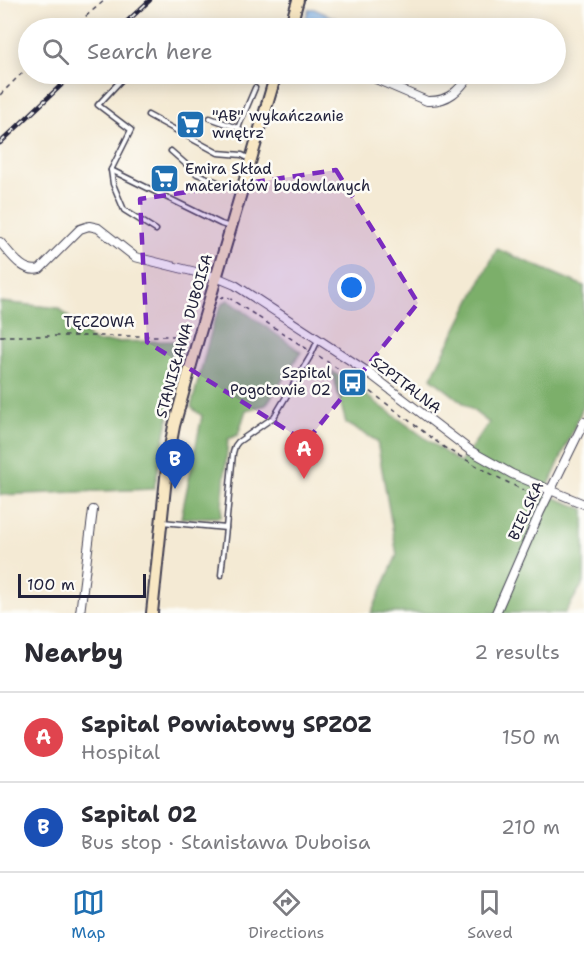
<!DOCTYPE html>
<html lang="en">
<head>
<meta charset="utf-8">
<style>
	body { margin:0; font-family:"Shantell Sans",sans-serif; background:#f2f2f3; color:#2b2b33 }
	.scale { position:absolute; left:18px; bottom:15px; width:128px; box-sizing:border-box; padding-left:6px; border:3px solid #22223b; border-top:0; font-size:16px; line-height:21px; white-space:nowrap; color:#22223b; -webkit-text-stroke:4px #fdfcf7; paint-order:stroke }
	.you { position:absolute; left:352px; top:288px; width:21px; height:21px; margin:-15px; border:4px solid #fff; border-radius:50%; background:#1a73e8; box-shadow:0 0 0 9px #1a73e833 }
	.badge { display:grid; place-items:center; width:39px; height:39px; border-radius:50%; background:#1f6fb2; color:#fff; font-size:20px; font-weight:700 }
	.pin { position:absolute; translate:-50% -50px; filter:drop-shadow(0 2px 3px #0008) }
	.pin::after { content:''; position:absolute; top:32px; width:21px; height:18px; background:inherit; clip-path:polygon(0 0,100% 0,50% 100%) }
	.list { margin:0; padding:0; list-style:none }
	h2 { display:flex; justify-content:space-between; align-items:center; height:78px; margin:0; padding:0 24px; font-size:26px }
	h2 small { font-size:20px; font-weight:400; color:#7c7c81 }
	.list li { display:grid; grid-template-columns:39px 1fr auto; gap:18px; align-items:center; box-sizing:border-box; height:90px; padding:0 24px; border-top:2px solid #e1e1e2 }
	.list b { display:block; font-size:22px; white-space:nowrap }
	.list p { margin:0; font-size:20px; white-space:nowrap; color:#7c7c81 }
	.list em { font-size:20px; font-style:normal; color:#7c7c81 }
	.icon { flex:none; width:33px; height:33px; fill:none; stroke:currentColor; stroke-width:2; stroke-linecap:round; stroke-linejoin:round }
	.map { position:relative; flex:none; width:584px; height:613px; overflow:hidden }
	.search { position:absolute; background:#fff; box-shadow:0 3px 15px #0003; left:18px; right:18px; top:18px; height:66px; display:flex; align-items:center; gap:15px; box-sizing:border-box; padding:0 21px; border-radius:33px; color:#7c7c81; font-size:22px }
	.sheet { height:258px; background:#fff }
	nav { display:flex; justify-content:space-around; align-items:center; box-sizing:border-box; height:84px; border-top:2px solid #e1e1e2; background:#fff; font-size:16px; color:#7c7c81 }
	nav a { display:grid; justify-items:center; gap:3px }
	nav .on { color:#1f6fb2 }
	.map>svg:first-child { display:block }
	.forest { fill:#7caf6a; stroke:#4f6852; stroke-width:1.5 }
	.water { fill:#7bb1ea; stroke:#4e6a92; stroke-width:1.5 }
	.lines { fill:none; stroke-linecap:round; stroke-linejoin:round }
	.lane-casing { stroke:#424052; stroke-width:7 }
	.street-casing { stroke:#424052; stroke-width:10 }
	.secondary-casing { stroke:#424052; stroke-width:14 }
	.path { stroke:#424052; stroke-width:1.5; stroke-dasharray:4.5 4.5; stroke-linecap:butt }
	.lane { stroke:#fff; stroke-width:4 }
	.street { stroke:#fff; stroke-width:8 }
	.secondary { stroke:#f8e7c3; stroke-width:10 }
	.rail-casing { stroke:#22223b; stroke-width:4.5 }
	.rail { stroke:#fdfcf7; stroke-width:2; stroke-dasharray:7; stroke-linecap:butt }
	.marked { fill:#7b2cbf; fill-opacity:0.2; stroke:#7b2cbf; stroke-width:4.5; stroke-dasharray:12 8; stroke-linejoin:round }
	.labels { text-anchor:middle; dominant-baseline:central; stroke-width:5; stroke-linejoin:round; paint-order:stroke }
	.poi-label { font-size:15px; fill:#22223b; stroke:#fdfcf7; text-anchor:start }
	.street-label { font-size:15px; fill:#22223b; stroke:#fdfcf7 }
</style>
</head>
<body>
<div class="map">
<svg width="584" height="613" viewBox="0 0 584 613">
	<rect width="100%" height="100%" fill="#fdfcf7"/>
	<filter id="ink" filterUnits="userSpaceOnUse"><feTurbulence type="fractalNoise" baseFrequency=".0167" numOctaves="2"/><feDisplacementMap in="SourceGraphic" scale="12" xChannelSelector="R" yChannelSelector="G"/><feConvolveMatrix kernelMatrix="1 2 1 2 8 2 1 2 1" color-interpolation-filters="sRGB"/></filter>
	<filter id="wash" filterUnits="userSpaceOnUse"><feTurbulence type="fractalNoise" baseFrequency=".008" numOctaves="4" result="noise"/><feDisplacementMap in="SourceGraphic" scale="24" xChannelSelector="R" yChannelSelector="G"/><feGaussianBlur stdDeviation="1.35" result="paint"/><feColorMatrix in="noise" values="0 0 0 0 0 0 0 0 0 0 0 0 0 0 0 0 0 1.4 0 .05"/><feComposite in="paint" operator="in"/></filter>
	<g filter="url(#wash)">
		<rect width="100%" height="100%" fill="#f4ead4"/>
		<!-- forest -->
		<g class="forest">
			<polygon points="497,249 584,286 584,405 545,494 584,509 584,582 565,613 371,613 397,555 377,441 346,423 332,371 460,463 489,423 431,378"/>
			<polygon points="228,300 301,352 266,405 246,410 238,435 228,439 221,517 181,518 202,416 191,407 214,321 222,304"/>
			<polygon points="0,302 59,308 95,342 184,341 154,489 0,495"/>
		</g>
		<!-- water -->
		<polygon class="water" points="309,9 314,9 357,28 303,28"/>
	</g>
	<g filter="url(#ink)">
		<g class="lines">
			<defs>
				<g id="lane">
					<polyline points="123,78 98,105 131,130 111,170 113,184 124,210 156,230"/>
					<polyline points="148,115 218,153 242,155 250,159"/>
					<polyline points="210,118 238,128 247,136 256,140"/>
					<polyline points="238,128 255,88"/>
					<polyline points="171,151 197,174 241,191"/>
					<polyline points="111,170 221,224 230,227"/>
					<polyline points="162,522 226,528 233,453 235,446 238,442 274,417 311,355 318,340"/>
					<polyline points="221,575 226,528"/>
				</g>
				<g id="street">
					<path d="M364,74L427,101C449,102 459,90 471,74"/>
					<path d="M0,242C10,253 23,274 40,269L80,229L89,226L98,228L135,257L216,277L235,285L365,370L471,451L512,474L584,504"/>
					<polyline points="80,613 93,510"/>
					<polyline points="496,613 540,512 584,422"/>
				</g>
				<g id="secondary">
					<polyline points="290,28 298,0"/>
					<polyline points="152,613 168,458 174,426 199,336 276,74"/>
				</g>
			</defs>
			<!-- lane casing -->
			<use href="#lane" class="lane-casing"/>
			<!-- street casing -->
			<use href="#street" class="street-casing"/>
			<!-- secondary casing -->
			<use href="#secondary" class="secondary-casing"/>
			<!-- path -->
			<g class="path">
				<polyline points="72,28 105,0"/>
				<polyline points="0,95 28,67"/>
				<polyline points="220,298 226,296 307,349"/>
				<polyline points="0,336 189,336"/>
				<polyline points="319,356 370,391 445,448 495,476 533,495 537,499"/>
			</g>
			<!-- lane -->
			<use href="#lane" class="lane"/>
			<!-- street -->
			<use href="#street" class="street"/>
			<!-- secondary -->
			<use href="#secondary" class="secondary"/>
			<defs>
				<g id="rail">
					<polyline points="120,28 150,0"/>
					<polyline points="0,143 73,74"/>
				</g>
			</defs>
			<!-- rail casing -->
			<use href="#rail" class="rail-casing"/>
			<!-- rail -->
			<use href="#rail" class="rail"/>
		</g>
	</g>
	<!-- marked area -->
	<path class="marked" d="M336,170L418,303L306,442L147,342L140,199Z"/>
	<!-- icons -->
	<defs>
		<symbol id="supermarket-square" viewBox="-11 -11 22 22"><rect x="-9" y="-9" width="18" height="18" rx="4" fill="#1f6fb2" stroke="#fdfcf7"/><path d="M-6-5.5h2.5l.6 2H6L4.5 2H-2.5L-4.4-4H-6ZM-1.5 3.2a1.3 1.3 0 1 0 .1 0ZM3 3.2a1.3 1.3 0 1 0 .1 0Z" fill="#fff"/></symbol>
		<symbol id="bus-square" viewBox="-11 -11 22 22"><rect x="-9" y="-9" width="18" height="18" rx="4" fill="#1f6fb2" stroke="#fdfcf7"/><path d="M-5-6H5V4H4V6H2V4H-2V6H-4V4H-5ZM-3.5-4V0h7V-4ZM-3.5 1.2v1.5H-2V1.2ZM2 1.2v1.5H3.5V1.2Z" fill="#fff"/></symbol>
	</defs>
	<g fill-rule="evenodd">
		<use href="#supermarket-square" x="174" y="108" width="33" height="33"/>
		<use href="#supermarket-square" x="148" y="162" width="33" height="33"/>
		<use href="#bus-square" x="336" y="366" width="33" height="33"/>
	</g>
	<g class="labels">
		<!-- poi labels -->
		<g class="poi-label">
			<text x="212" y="116">"AB" wykańczanie<tspan x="212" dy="17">wnętrz</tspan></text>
			<text x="185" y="169">Emira Skład<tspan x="185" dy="17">materiałów budowlanych</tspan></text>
			<text x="331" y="373" text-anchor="end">Szpital<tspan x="331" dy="17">Pogotowie 02</tspan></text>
		</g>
		<!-- street labels -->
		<g class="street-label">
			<text x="99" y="322">TĘCZOWA</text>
			<text transform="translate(184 336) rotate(-74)">STANISŁAWA DUBOISA</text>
			<text transform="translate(406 385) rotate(37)">SZPITALNA</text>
			<text transform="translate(526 511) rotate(-65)">BIELSKA</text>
		</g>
	</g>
</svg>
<div class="scale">100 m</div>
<div class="you"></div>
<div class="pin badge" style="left:304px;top:479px;background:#e0444e">A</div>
<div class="pin badge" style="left:175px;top:489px;background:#1a4fb4">B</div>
<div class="search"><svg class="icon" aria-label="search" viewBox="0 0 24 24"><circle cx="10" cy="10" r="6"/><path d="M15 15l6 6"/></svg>Search here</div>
</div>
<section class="sheet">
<h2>Nearby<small>2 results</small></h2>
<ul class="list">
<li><span class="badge" style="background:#e0444e">A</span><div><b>Szpital Powiatowy SPZOZ</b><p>Hospital</p></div><em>150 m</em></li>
<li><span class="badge" style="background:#1a4fb4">B</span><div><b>Szpital 02</b><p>Bus stop · Stanisława Duboisa</p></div><em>210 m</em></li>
</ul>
</section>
<nav>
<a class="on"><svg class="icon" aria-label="map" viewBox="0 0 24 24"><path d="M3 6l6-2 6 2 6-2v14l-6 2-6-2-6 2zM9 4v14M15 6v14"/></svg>Map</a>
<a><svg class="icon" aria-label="directions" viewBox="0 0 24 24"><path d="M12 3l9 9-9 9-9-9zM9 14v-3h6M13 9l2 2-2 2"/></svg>Directions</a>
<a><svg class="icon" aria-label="saved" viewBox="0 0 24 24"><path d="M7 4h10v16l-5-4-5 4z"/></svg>Saved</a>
</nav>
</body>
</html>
